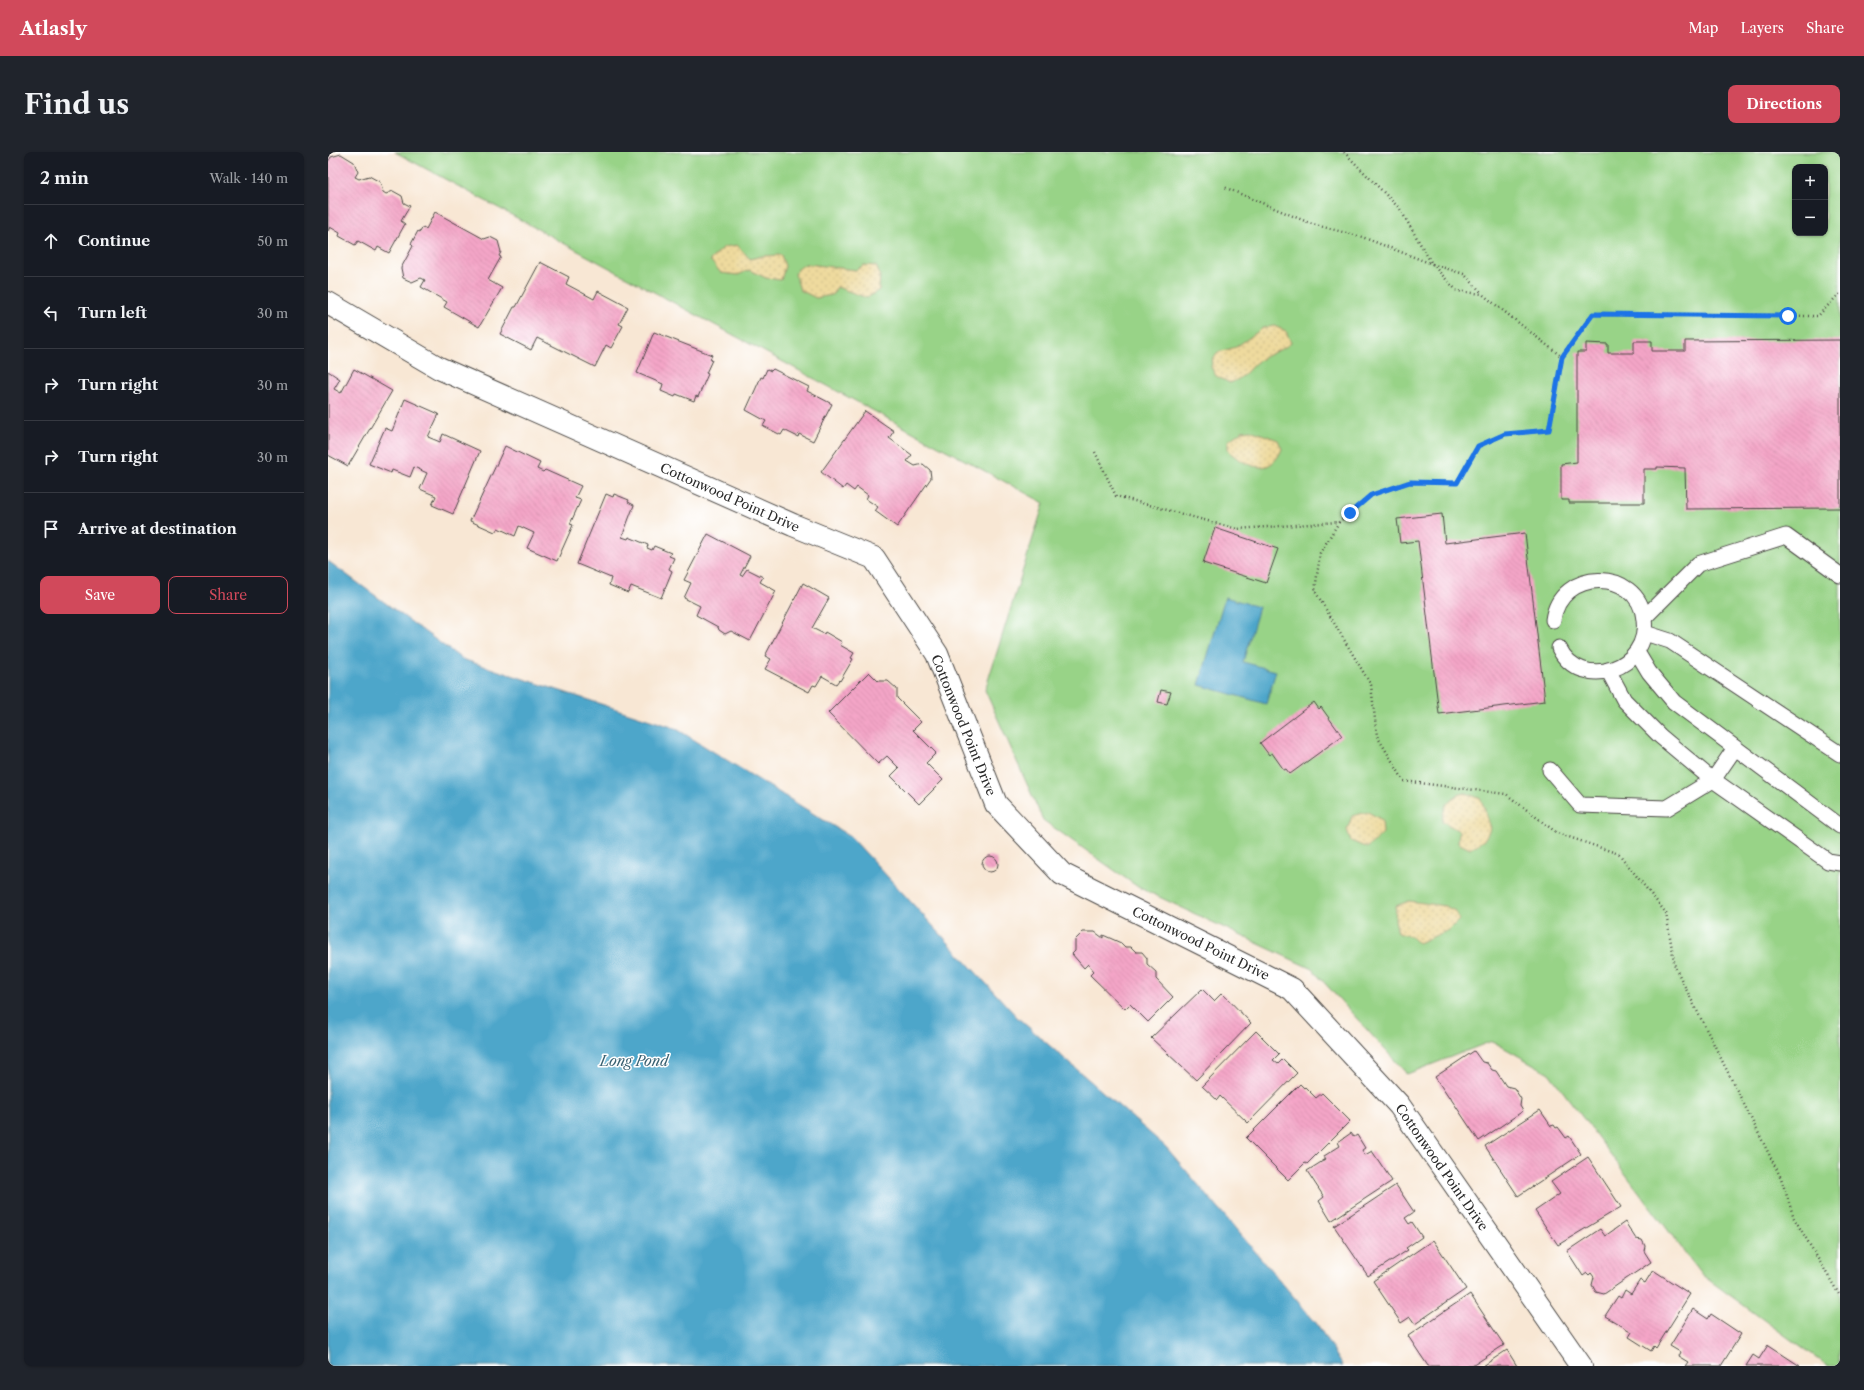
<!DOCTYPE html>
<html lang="en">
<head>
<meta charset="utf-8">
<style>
	body { margin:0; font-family:"Libre Caslon Text",serif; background:#20242c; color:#f1f3f6 }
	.controls { position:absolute; right:12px; top:12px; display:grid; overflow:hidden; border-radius:8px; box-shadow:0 1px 3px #0004 }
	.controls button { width:36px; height:36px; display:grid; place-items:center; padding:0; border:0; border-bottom:1px solid #363941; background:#171b24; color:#f1f3f6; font:20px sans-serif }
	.stop { position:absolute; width:12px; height:12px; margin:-9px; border:3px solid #1a73e8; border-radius:50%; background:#fff }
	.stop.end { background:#1a73e8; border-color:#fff; box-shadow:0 1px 4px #0008 }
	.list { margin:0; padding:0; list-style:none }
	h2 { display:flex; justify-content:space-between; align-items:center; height:52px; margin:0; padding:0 16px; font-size:17px }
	h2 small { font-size:13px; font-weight:400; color:#9ea1a6 }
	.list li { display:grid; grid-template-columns:26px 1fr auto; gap:12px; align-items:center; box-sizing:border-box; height:72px; padding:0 16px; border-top:1px solid #363941 }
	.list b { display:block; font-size:15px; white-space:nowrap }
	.list em { font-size:13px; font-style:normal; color:#9ea1a6 }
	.actions { display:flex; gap:8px; padding:12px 16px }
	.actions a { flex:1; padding:9px 0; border:1px solid #d1495b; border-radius:8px; text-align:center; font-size:14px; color:#d1495b }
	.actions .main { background:#d1495b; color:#fff }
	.icon { flex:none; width:22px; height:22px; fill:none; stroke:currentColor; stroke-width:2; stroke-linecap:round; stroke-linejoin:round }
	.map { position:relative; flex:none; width:1512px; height:1214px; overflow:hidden; border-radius:8px }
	header { display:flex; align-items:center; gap:24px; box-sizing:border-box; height:56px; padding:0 20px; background:#d1495b; color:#fff }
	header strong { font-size:19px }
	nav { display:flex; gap:22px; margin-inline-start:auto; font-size:14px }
	.intro { display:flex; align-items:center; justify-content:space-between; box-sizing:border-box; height:96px; padding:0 24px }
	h1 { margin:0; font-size:28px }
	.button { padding:10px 18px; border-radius:8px; background:#d1495b; color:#fff; font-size:14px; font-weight:700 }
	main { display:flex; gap:24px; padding:0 24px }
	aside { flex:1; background:#171b24; border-radius:8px; box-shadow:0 1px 3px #0004 }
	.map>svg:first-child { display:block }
	.grass { fill:#98d387; stroke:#627f59; fill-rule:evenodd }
	.sand { fill:url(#sand-dots); stroke:#8c8264 }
	.water { fill:#4da6ca; stroke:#3c687a }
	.building { fill:url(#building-back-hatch) }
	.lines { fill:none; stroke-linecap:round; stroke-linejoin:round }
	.service-casing { stroke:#4a4744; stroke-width:17 }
	.minor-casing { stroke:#4a4744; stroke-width:24 }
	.path { stroke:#4a4744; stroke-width:2.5; stroke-dasharray:1 3; stroke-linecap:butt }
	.service { stroke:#fff; stroke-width:15 }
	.minor { stroke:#fff; stroke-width:22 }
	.route { stroke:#1a73e8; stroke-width:5 }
	.labels { text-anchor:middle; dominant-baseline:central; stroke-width:3; stroke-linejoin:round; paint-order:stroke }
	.street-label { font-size:13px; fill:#2b2b2b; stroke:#fff }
	.water-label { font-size:14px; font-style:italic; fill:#3a6273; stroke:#fff }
</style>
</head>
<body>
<header>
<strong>Atlasly</strong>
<nav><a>Map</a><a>Layers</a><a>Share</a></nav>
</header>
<div class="intro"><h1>Find us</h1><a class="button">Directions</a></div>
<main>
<aside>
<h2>2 min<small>Walk · 140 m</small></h2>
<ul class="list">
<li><svg class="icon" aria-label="ahead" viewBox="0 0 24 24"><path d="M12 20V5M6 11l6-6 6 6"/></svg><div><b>Continue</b></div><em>50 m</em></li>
<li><svg class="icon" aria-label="left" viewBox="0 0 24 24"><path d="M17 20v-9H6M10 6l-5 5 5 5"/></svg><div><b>Turn left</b></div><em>30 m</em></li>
<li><svg class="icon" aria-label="right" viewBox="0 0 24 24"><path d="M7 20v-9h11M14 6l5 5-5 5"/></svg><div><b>Turn right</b></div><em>30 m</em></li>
<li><svg class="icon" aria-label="right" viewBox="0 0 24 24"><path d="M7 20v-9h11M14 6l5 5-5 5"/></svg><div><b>Turn right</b></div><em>30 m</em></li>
<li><svg class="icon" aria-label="arrive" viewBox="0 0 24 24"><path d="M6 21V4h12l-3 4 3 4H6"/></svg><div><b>Arrive at destination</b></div></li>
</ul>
<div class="actions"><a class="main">Save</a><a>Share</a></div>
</aside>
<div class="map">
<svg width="1512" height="1214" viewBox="0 0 1512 1214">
	<defs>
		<pattern id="sand-dots" width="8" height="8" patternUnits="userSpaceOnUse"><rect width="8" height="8" fill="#eeda9e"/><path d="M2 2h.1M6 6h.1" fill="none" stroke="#cb8" stroke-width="1.8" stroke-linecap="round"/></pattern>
		<pattern id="building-back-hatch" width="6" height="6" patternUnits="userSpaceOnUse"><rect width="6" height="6" fill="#f4a5c7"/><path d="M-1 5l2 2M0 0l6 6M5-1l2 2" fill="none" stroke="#d18eab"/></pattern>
	</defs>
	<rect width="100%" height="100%" fill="#fff"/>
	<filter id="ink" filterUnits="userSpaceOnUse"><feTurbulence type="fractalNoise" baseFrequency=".025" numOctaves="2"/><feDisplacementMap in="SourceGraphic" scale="8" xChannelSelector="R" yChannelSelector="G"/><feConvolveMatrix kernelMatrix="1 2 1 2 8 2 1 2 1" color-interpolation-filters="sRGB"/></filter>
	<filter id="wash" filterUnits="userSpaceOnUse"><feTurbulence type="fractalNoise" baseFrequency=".012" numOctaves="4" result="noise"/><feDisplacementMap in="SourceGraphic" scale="16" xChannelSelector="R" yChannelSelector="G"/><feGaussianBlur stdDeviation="0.9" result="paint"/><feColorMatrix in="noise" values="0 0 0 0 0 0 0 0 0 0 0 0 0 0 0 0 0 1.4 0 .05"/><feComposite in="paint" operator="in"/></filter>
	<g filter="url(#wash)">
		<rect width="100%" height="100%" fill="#f8e7d4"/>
		<!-- grass -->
		<path class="grass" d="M67,0H1512V1214H1499L1374,1123L1221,921L1164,889L1079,922L984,817L810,735L715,668L657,538L716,351ZM1467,15H1497V81H1467Z"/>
		<!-- sand -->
		<g class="sand">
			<polygon points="409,93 422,107 434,104 453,103 457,114 453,128 438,126 421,118 410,123 393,121 382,108 396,95"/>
			<polygon points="480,112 528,118 536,113 548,114 552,123 551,138 539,146 509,135 504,143 488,146 472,138 467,122 471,115"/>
			<path d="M946,174L958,179L963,191C953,199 942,201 932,208C920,215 920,224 902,231L888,224L883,215L885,206L891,200L908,195L935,176Z"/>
			<path d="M922,278L950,288L954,297C942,326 919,315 900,299V289L914,279Z"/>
			<path d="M1138,641L1153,647L1163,676L1156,688L1142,697L1130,691L1131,679L1114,669C1116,652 1122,644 1138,641Z"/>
			<polygon points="1040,660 1054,668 1055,681 1039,696 1023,689 1019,678 1024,664"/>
			<polygon points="1081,749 1117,754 1127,759 1131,768 1121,778 1090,791 1084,785 1070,781 1067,768 1068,754"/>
		</g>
		<!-- water -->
		<g class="water">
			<polygon points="0,409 134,507 347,576 523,685 690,866 838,995 989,1172 1015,1214 0,1214"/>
			<polygon points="897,445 931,455 915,510 948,519 938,552 871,533"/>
		</g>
		<g id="blocks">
			<!-- building -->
			<g class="building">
				<polygon points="13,2 26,10 30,20 27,25 31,27 41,24 52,30 55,40 58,42 65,39 74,44 76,51 82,54 73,69 77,72 61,101 50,95 48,99 30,89 27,93 11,84 12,81 2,75 0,79 0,10 3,5"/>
				<polygon points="107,60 156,87 162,85 170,89 173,100 171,104 173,105 160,128 174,136 151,175 116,155 119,150 93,135 97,128 93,126 84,130 75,126 73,116 85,94 83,92 90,79 92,80 95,75 98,77"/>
				<polygon points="212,110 241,125 238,132 266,147 270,139 300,155 291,172 295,174 283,196 278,193 267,215 209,186 203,198 172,182 186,155 188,155"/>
				<polygon points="326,180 384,203 382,207 384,208 378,221 380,222 370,245 368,244 366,249 348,242 347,245 333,239 335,232 309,221"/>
				<polygon points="1512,188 1512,356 1358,357 1357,316 1329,315 1329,317 1316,317 1316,351 1241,351 1241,348 1233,348 1233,312 1249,310 1249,200 1258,200 1258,191 1280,192 1280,201 1306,201 1306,189 1324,189 1324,199 1357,199 1357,189"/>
				<polygon points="26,217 64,239 20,314 0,303 0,219 12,227 6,237 13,241"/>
				<polygon points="439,217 443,219 445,217 481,235 479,239 504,252 485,289 471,282 470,285 456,278 453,283 435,274 438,269 418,258 433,225 435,226"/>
				<polygon points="77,247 111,262 100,285 112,290 115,282 152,299 125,362 104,353 108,344 92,337 99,321 86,315 82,325 64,318 63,321 41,312 57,276 64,279"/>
				<polygon points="537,259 566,279 561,286 584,303 579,309 587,314 595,312 602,318 603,326 569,375 547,359 550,355 538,347 540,343 529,335 526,339 518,333 515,337 493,320"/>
				<polygon points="177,294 212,311 209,317 215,320 217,318 253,334 247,346 253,348 242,372 245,373 229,409 199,396 206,381 191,374 187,384 170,376 167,380 142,369"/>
				<polygon points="278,342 285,345 286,342 301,348 300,350 306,353 294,385 300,387 301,385 320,393 319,396 324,398 326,394 343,401 341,404 346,406 341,417 344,419 333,446 303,434 300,441 281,433 283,426 249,412"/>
				<polygon points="1114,362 1117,391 1197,381 1217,549 1111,562 1090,389 1072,391 1069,367"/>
				<polygon points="887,376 950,397 938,431 875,411"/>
				<polygon points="380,382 422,404 412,423 414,424 419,417 435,425 432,430 448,439 422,489 403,479 397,482 391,478 390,475 368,463 372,454 356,446 363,431 356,428"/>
				<polygon points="475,431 501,446 484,476 496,482 497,480 514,490 512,493 526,501 523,506 525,507 512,529 511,528 508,532 494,524 488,534 485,533 481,540 437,517 443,507 437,504"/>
				<polygon points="541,520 550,529 560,529 569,537 569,546 593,570 585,578 608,601 598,611 615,628 591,652 563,624 571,616 559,604 550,612 500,561"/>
				<polygon points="833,538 843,540 839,552 830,550"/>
				<polygon points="986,550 991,557 993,555 1014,584 962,622 958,617 956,618 944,601 941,603 932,591"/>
				<circle cx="662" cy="712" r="8"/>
				<polygon points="755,780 767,780 775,786 775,783 793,791 797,795 803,795 808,800 814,800 819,806 819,812 828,820 828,827 845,845 820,870 802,852 797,857 762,823 766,819 760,812 756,816 744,802 747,799 747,788"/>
				<polygon points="874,837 886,849 894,841 923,871 868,928 823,886"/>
				<polygon points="928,879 951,902 945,908 950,912 955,907 969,921 920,971 892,944 889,948 874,934"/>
				<polygon points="1146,899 1154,910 1159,911 1164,918 1168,919 1178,934 1186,936 1193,947 1192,954 1195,959 1151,989 1123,947 1123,945 1121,946 1107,925"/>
				<polygon points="972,932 976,936 977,935 988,946 994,941 1022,969 979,1012 977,1011 960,1028 918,986"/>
				<polygon points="1212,958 1223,974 1226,973 1228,976 1230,975 1238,986 1241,984 1253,1002 1190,1044 1157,994"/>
				<polygon points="1023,981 1026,985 1029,983 1037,996 1034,998 1037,1003 1044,999 1064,1029 1003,1069 991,1049 996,1045 979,1019 998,1007 996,1004 1012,994 1010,990"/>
				<polygon points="1260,1005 1293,1055 1230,1093 1207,1059 1232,1042 1223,1030"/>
				<polygon points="1068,1033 1086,1060 1077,1066 1081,1072 1084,1070 1094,1085 1078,1096 1080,1098 1040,1124 1006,1074"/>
				<polygon points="1297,1070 1308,1087 1314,1088 1317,1094 1316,1099 1323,1110 1276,1142 1268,1140 1264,1133 1266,1125 1263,1121 1261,1123 1259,1121 1255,1124 1239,1099 1272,1077 1277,1084"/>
				<polygon points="1105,1088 1138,1137 1087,1172 1082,1165 1073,1171 1045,1129"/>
				<polygon points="1325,1118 1362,1142 1328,1196 1326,1194 1323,1199 1301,1185 1304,1180 1277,1164 1290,1144 1293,1146 1297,1138 1303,1142 1312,1128 1317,1131"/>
				<polygon points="1142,1142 1176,1193 1144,1214 1100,1214 1080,1184"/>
				<polygon points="1365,1157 1380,1167 1383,1162 1413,1182 1393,1214 1357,1214 1360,1210 1350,1204 1352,1200 1342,1194"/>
				<polygon points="1440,1193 1472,1214 1418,1214 1425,1203 1431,1207"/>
				<polygon points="1179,1198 1189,1214 1155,1214"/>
			</g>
		</g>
	</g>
	<g filter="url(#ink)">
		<use href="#blocks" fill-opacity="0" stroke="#4a4744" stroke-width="1"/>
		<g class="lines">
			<defs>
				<g id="service">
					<polyline points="1316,466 1370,412 1458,384 1512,423"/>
					<path d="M1225,468C1232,416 1310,415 1316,467C1323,517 1253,541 1231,496"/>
					<polyline points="1317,481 1342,489 1512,602"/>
					<polyline points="1309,500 1321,520 1346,550 1512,674"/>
					<polyline points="1280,518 1296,548 1332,584 1381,625 1500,709 1512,711"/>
					<polyline points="1222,618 1252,653 1339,656 1385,628 1407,596"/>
				</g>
				<polyline id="minor" points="0,151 111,216 465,373 546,406 609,502 668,652 734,722 964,837 1071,953 1253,1214"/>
			</defs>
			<!-- service casing -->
			<use href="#service" class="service-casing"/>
			<!-- minor casing -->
			<use href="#minor" class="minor-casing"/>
			<!-- path -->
			<g class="path">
				<polyline points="1016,0 1072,57 1104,112 1136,122 1154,141"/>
				<polyline points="1234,205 1265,162 1490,164 1512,141"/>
				<polyline points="767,300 788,344 909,377 1011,370 1043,343 1082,330 1129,331 1150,294 1177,282 1221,278 1234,205 1154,142 1129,139 1104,112 1034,85 984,72 896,35"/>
				<polyline points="1011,370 992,401 987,439 1043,533 1049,584 1076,629 1178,642 1229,681 1291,702 1338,761 1347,815 1453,1026 1466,1066 1512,1144"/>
			</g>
			<!-- service -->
			<use href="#service" class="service"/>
			<!-- minor -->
			<use href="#minor" class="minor"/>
		</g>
	</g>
	<g class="lines" filter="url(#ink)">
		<!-- route -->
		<polyline class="route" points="1022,361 1043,343 1082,330 1129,331 1150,294 1177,282 1221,278 1234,205 1265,162 1460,164"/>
	</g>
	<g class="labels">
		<!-- street labels -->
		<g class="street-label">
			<text transform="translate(402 345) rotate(24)">Cottonwood Point Drive</text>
			<text transform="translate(636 573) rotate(68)">Cottonwood Point Drive</text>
			<text transform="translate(873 791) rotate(26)">Cottonwood Point Drive</text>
			<text transform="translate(1114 1015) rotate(55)">Cottonwood Point Drive</text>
		</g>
		<!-- water labels -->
		<g class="water-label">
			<text x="306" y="909">Long Pond</text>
		</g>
	</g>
</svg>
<div class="controls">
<button>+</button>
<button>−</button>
</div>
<div class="stop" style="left:1460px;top:164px"></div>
<div class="stop end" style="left:1022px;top:361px"></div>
</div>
</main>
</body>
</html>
